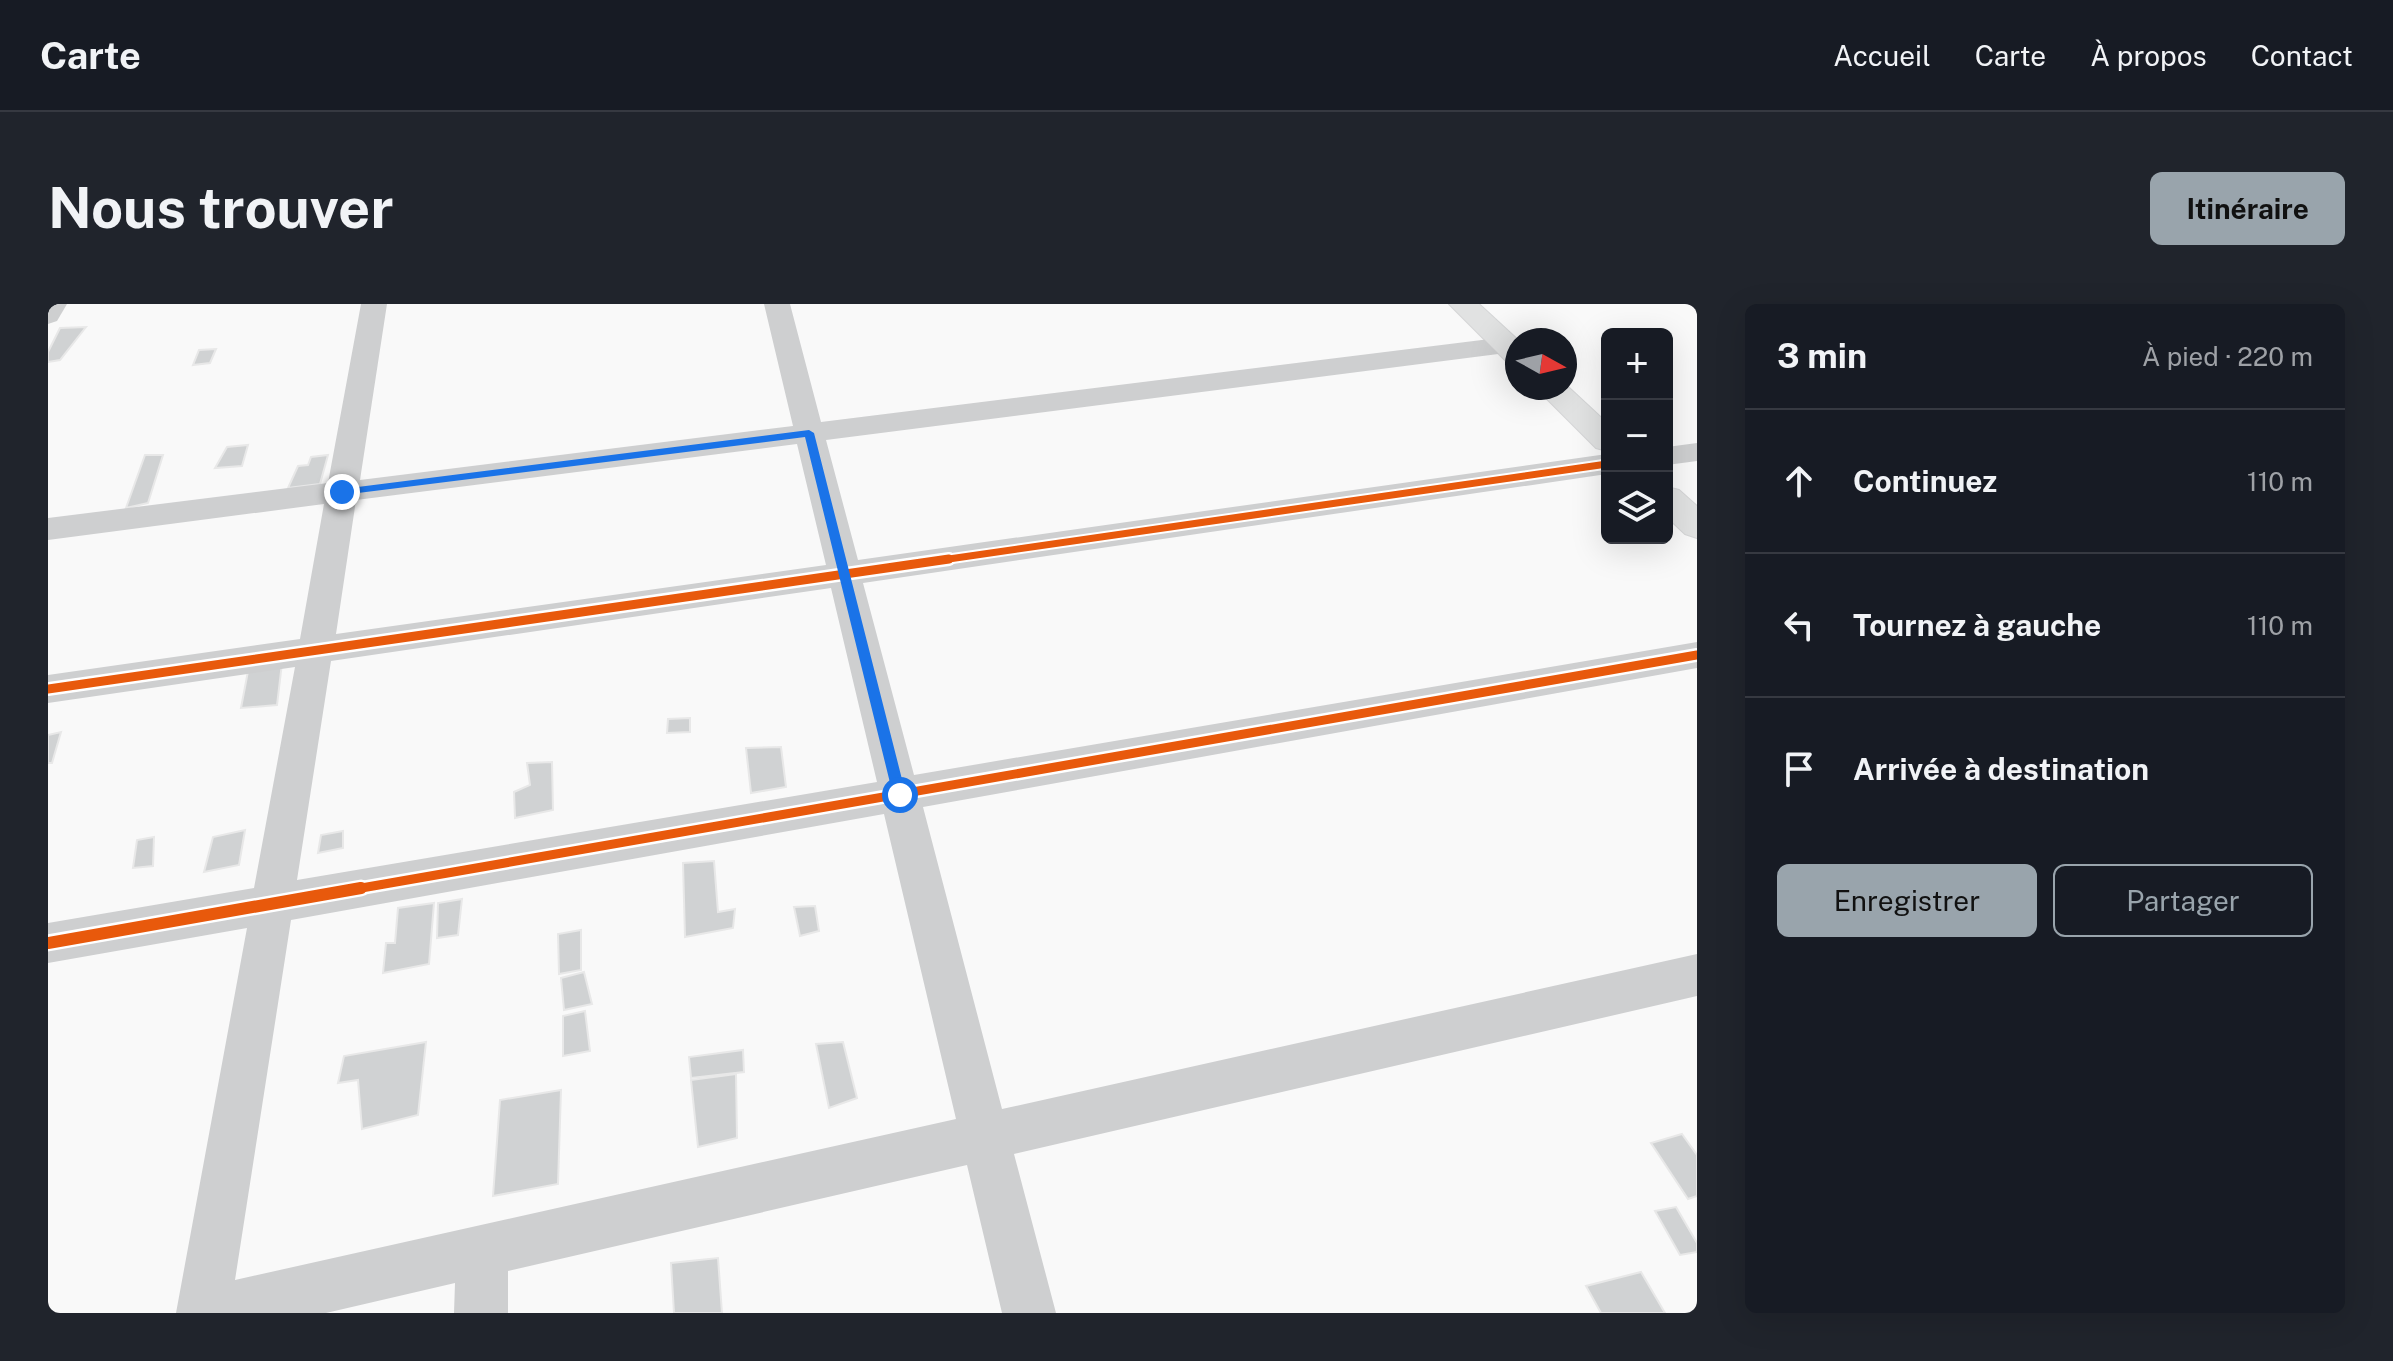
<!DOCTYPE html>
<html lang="fr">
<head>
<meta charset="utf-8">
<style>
	body { margin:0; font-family:"Public Sans",sans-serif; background:#20242c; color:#f1f3f6 }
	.controls { position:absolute; right:24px; top:24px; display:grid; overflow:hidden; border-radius:12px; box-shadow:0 8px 32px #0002 }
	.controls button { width:72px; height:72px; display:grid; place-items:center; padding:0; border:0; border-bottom:2px solid #363941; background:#171b24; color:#f1f3f6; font:40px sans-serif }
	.compass { position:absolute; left:1457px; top:24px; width:72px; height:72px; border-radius:50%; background:#171b24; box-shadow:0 8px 32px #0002; rotate:98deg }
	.stop { position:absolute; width:24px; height:24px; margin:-18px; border:6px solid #1a73e8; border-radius:50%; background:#fff }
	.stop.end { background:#1a73e8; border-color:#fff; box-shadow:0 2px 8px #0008 }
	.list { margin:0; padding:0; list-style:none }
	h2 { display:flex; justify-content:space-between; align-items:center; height:104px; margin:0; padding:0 32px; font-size:34px }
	h2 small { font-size:26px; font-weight:400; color:#9ea1a6 }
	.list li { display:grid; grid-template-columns:52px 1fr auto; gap:24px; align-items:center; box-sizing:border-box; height:144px; padding:0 32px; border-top:2px solid #363941 }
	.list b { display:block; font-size:30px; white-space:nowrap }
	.list em { font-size:26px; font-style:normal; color:#9ea1a6 }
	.actions { display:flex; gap:16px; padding:24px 32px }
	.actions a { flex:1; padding:18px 0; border:2px solid #99a4ac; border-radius:12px; text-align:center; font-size:28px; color:#99a4ac }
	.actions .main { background:#99a4ac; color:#111 }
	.icon { flex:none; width:44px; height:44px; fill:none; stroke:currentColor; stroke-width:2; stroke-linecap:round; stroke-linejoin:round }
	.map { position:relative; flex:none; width:1649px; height:1009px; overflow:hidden; border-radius:12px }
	header { display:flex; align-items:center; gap:48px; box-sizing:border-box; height:112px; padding:0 40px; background:#171b24; border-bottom:2px solid #363941 }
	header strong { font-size:38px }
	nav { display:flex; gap:44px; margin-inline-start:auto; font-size:28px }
	.intro { display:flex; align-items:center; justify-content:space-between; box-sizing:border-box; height:192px; padding:0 48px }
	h1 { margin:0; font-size:56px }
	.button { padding:20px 36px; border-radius:12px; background:#99a4ac; color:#111; font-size:28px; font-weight:700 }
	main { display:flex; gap:48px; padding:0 48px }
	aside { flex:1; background:#171b24; border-radius:12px; box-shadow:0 8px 32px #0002 }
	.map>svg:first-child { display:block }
	.building { fill:#d0d2d3; stroke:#e8e8e8; stroke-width:2 }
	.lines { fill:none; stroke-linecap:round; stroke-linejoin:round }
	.secondary-casing { stroke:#d5d6d7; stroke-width:2 }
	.street { fill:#cecfd0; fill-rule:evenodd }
	.secondary { fill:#e1e2e2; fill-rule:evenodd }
	.cycleway-far2-casing { stroke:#fff; stroke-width:11 }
	.cycleway-far1-casing { stroke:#fff; stroke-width:14 }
	.cycleway-casing { stroke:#fff; stroke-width:17 }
	.cycleway-far2 { stroke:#e8590c; stroke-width:7 }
	.cycleway-far1 { stroke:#e8590c; stroke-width:9 }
	.cycleway { stroke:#e8590c; stroke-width:12 }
	.route { fill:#1a73e8 }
</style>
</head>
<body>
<header>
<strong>Carte</strong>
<nav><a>Accueil</a><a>Carte</a><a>À propos</a><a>Contact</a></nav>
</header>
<div class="intro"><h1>Nous trouver</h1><a class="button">Itinéraire</a></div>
<main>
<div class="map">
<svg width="1649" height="1009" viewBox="0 0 1649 1009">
	<rect width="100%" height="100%" fill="#f9f9f9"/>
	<!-- building -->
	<g class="building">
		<polygon points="38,23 12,56 0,58 0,48 12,24"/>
		<polygon points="168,45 162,59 145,61 151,46"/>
		<polygon points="200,141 194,162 167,164 179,143"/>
		<polygon points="97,151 115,151 100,199 78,204"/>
		<polygon points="280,151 272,180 240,184 250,162 260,161 263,153"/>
		<polygon points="234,359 229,401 193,404 201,362"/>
		<polygon points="642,414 642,428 619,429 620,415"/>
		<polygon points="13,428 4,459 0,459 0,431"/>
		<polygon points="733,443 738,483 703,489 698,444"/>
		<polygon points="504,458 505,506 467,514 466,488 482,481 479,459"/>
		<polygon points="197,526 191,561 156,568 165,533"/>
		<polygon points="295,527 295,544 270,549 273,531"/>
		<polygon points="106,533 105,562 85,564 89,536"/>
		<polygon points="666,557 670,608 687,605 685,624 637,633 635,559"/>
		<polygon points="414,595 410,631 389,634 390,599"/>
		<polygon points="386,599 381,660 335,669 338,639 347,639 350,604"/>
		<polygon points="767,602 771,627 752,632 746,603"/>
		<polygon points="533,626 533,666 511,670 510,630"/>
		<polygon points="536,668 544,700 516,706 513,674"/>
		<polygon points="537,707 542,747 515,752 515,712"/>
		<polygon points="378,738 370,811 314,825 310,776 290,779 296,752"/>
		<polygon points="795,738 809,794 781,804 768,740"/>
		<polygon points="695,746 696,768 643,774 641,753"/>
		<polygon points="688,770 689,834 650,843 643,776"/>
		<polygon points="513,786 510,880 445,892 452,796"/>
		<polygon points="1634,830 1649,851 1649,892 1640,895 1603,839"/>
		<polygon points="1628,903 1649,939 1649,948 1632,951 1607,907"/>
		<polygon points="670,954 674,1009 626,1009 623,959"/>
		<polygon points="1593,968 1617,1009 1553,1009 1538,982"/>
	</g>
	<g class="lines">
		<defs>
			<g id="secondary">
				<polygon points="1401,0 1431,0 1470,36 1469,60 1458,57"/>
				<polygon points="1517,80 1559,119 1559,147 1548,144 1488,84 1517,84"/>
				<polygon points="1619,183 1631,186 1649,202 1649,234 1637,230 1619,213"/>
			</g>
		</defs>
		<!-- secondary casing -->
		<use href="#secondary" class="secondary-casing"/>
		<!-- street -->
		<g class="street">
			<polygon points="0,0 19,0 9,17 0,20"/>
			<path d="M313,0H339L312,176L745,122L716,0H742L773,118L1458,33L1467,35V47L1458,49L778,136L810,256L1559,150V170L815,279L866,471L1649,338V364L875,503L954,805L1649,650V692L966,850L1008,1009H954L919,861L460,967V1009H406L407,979L278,1009H128L199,624L0,659V619L206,584L247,363L0,399V371L252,335L276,200L0,236V214L280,179ZM749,140L778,261L288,330L308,196ZM783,284L829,478L249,576L283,357ZM836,510L908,815L187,976L243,616Z"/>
			<polygon points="1649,139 1649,157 1619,161 1619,143"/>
		</g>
		<!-- secondary -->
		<use href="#secondary" class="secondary"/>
		<defs>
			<polyline id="cycleway-far2" points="887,257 1559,160"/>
			<g id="cycleway-far1">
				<polyline points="0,385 901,255"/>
				<polyline points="302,586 1649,351"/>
			</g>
			<polyline id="cycleway" points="0,639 313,584"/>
		</defs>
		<!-- cycleway-far2 casing -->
		<use href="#cycleway-far2" class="cycleway-far2-casing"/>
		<!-- cycleway-far1 casing -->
		<use href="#cycleway-far1" class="cycleway-far1-casing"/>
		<!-- cycleway casing -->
		<use href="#cycleway" class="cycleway-casing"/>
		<!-- cycleway-far2 -->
		<use href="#cycleway-far2" class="cycleway-far2"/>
		<!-- cycleway-far1 -->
		<use href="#cycleway-far1" class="cycleway-far1"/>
		<!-- cycleway -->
		<use href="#cycleway" class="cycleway"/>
	</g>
	<!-- route -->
	<polygon class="route" points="761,126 766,129 858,491 852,496 845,491 757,133 294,191 289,188 294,185"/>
</svg>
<div class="controls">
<button>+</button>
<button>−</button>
<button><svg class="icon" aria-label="layers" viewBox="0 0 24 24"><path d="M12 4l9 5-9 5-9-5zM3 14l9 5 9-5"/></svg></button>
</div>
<svg class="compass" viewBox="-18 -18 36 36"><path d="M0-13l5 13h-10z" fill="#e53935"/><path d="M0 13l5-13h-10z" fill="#9ea1a6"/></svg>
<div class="stop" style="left:852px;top:491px"></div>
<div class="stop end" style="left:294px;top:188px"></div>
</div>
<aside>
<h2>3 min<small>À pied · 220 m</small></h2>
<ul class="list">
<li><svg class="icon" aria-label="ahead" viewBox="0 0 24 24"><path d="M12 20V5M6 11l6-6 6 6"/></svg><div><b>Continuez</b></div><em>110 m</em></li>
<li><svg class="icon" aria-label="left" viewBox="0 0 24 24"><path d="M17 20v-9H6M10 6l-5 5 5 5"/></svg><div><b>Tournez à gauche</b></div><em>110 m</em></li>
<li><svg class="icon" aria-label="arrive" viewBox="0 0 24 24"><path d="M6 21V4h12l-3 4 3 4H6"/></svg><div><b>Arrivée à destination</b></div></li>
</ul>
<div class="actions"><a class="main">Enregistrer</a><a>Partager</a></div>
</aside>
</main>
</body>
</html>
